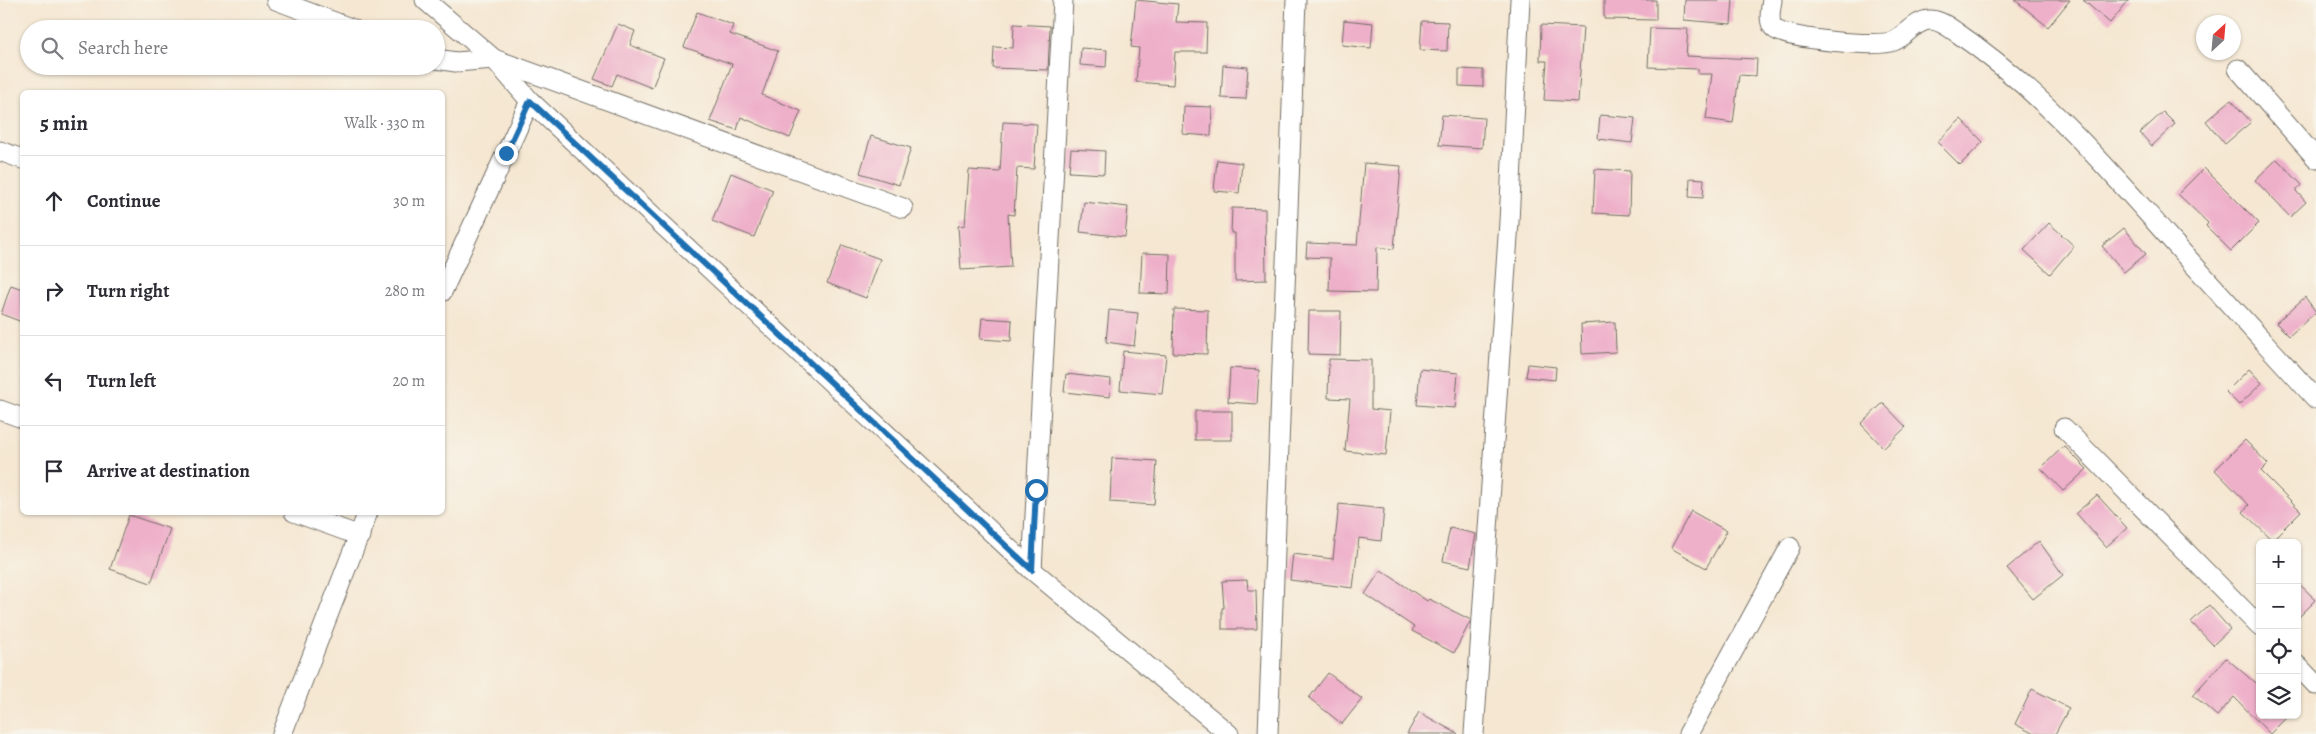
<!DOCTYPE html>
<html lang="en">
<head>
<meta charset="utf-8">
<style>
	body { margin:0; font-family:Alegreya,serif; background:#f7f7f7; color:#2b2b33 }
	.controls { position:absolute; right:15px; bottom:15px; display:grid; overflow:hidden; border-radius:8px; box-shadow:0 1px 4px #0004 }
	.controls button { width:45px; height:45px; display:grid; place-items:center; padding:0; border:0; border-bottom:1px solid #e1e1e2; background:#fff; color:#2b2b33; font:25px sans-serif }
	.compass { position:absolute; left:2196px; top:15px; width:45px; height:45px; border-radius:50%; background:#fff; box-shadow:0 1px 4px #0004; rotate:26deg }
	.stop { position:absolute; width:15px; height:15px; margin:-11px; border:4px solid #1f6fb2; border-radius:50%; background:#fff }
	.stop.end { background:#1f6fb2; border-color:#fff; box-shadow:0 1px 5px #0008 }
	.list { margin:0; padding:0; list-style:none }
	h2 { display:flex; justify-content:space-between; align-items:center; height:65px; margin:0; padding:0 20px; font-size:21px }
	h2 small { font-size:16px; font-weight:400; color:#7c7c81 }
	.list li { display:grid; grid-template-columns:32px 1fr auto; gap:15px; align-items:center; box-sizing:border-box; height:90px; padding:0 20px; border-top:1px solid #e1e1e2 }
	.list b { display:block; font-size:19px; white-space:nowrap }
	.list em { font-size:16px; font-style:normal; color:#7c7c81 }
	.icon { flex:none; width:28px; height:28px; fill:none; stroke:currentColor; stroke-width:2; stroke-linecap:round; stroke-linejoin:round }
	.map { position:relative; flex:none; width:2316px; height:734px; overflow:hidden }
	.search { position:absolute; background:#fff; box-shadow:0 1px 4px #0004; left:20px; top:20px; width:425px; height:55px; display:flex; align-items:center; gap:12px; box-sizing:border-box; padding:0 18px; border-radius:28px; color:#7c7c81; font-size:19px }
	.panel { position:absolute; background:#fff; box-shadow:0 1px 4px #0004; left:20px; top:90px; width:425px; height:425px; border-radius:8px }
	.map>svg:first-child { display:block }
	.building { fill:#eeafc9 }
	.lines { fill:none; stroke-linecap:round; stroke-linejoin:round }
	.minor-casing { stroke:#726d65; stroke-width:21 }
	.minor { stroke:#fff; stroke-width:19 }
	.route { stroke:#1f6fb2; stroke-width:6 }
</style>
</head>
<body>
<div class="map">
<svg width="2316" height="734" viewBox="0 0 2316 734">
	<rect width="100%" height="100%" fill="#f7f3e8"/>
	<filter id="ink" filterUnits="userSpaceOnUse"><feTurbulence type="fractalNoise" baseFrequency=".02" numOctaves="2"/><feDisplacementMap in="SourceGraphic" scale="10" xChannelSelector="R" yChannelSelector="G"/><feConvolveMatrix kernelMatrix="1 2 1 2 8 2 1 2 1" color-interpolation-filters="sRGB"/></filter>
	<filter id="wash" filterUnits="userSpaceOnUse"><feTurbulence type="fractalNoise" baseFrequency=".0096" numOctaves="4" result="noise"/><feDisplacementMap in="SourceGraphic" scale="20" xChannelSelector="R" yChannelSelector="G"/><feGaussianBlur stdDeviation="1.12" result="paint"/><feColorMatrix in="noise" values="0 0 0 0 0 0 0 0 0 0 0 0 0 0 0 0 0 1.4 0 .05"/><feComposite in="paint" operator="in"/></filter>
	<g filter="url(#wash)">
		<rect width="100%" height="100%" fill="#f5e7d2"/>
		<g id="blocks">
			<!-- building -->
			<g class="building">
				<polygon points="1136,0 1178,4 1176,22 1207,23 1206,52 1175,52 1173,85 1136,82 1139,48 1131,47"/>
				<polygon points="1604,0 1656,0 1656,20 1604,19"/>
				<polygon points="1685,0 1733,0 1731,24 1684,20"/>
				<polygon points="2015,0 2070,0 2048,27"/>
				<polygon points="2083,0 2129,0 2110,23"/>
				<polygon points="697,12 733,25 730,34 778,51 762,95 801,111 790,138 741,117 737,130 710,121 732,64 684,47"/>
				<polygon points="1344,20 1373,23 1371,48 1342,45"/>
				<polygon points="1422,21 1448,22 1447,51 1420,50"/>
				<polygon points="618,24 635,31 630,45 664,58 652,88 617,74 612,86 594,79"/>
				<polygon points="1014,24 1050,26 1048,70 993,68 994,47 1013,48"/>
				<polygon points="1541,25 1583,27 1578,102 1544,100 1547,61 1540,61"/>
				<polygon points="1650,28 1688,29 1686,56 1757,59 1756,76 1739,75 1733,123 1706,119 1712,74 1698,74 1698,69 1648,67"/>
				<polygon points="1081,48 1107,50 1106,67 1080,65"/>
				<polygon points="1223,65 1248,67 1246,99 1221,98"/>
				<polygon points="1459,69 1483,70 1483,87 1459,86"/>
				<polygon points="2231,100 2251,122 2225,144 2206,121"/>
				<polygon points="1184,106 1212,107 1211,136 1183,134"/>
				<polygon points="2163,112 2175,124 2152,146 2140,133"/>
				<polygon points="1442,115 1484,118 1482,148 1439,145"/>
				<polygon points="1600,115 1635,118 1632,143 1598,139"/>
				<polygon points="1961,119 1983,142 1960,165 1937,142"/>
				<polygon points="1003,122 1037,124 1034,169 1017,168 1014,215 1008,214 1011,267 961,270 958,226 965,225 969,170 1000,172"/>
				<polygon points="871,136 911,148 899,185 860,173"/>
				<polygon points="1071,149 1105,151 1104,174 1069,172"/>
				<polygon points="2277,159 2302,185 2296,191 2306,202 2290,217 2255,180"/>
				<polygon points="1217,160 1242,163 1239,193 1214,191"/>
				<polygon points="1364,163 1401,166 1394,249 1377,247 1376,292 1329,291 1330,258 1306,257 1307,243 1357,245"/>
				<polygon points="2204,168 2259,223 2231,251 2206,226 2208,223 2178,194"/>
				<polygon points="1595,169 1630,171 1629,215 1593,213"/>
				<polygon points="731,173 773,190 754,237 712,221"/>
				<polygon points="1690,178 1704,179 1703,198 1689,197"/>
				<polygon points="1084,202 1128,207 1125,237 1080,232"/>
				<polygon points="1232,208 1265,209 1266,280 1235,281 1235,233 1231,233"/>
				<polygon points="2049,223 2074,246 2050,274 2024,250"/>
				<polygon points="2124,228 2146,254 2124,272 2102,246"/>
				<polygon points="842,245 880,259 866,298 827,283"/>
				<polygon points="1142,253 1170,254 1169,294 1140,293"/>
				<polygon points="11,285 22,289 22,322 1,314"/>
				<polygon points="2305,297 2316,312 2289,336 2276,323"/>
				<polygon points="1174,309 1208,310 1207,354 1173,353"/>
				<polygon points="1109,310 1138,313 1134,346 1106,342"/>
				<polygon points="1309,311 1341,311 1340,355 1308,354"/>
				<polygon points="982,318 1012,320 1011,341 980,339"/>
				<polygon points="1615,322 1616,352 1582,354 1581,324"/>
				<polygon points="1123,351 1166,355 1162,394 1120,390"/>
				<polygon points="1329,359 1371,360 1371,409 1390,411 1386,455 1345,451 1350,399 1328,398"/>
				<polygon points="1528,364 1556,367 1555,380 1526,377"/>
				<polygon points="1230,368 1259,370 1257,404 1228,402"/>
				<polygon points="1420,369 1458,373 1455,408 1417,405"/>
				<polygon points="2249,369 2262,383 2239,405 2226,392"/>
				<polygon points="1066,374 1111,379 1110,397 1064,392"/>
				<polygon points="1883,403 1906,427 1884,448 1861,424"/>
				<rect x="1195" y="411" width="37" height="29"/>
				<polygon points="2245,440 2268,464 2261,471 2301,511 2272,540 2243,512 2249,505 2215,470"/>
				<polygon points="2064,446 2087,469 2063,491 2041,468"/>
				<polygon points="1112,458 1157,461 1154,505 1110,502"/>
				<polygon points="2097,495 2127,528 2106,547 2076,513"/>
				<polygon points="1339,504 1384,509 1381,541 1359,538 1353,588 1290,580 1293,554 1333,559"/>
				<polygon points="1691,511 1727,531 1706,568 1671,548"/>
				<polygon points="129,515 170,529 151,583 110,569"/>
				<polygon points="1450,528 1476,534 1470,567 1443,561"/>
				<polygon points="2039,541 2063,575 2033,599 2007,568"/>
				<polygon points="1381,570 1427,601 1429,599 1471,620 1454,653 1412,631 1414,627 1365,594"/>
				<polygon points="1247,580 1248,590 1256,590 1257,629 1222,629 1222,608 1224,608 1222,581"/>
				<polygon points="2297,582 2316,600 2297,619"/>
				<polygon points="2209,605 2230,629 2213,645 2191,622"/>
				<polygon points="2226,658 2260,687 2260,715 2289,715 2270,734 2234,697 2217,716 2193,695"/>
				<polygon points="1328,673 1362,699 1342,724 1309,698"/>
				<polygon points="2032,689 2069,708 2055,734 2034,734 2015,724"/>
				<polygon points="1419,712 1458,734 1407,734"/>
			</g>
		</g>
	</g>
	<g filter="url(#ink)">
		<use href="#blocks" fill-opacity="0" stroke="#726d65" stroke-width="1"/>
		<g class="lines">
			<defs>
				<g id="minor">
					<polyline points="276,0 353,29"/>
					<polyline points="425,0 494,59 530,101 1032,570 1229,734"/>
					<path d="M1772,0C1771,8 1767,23 1775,29C1787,39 1878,48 1894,41C1906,36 1915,21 1929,20C1938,19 1949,27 1956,32C2037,87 2101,161 2166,234C2215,289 2266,344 2316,399"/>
					<polyline points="436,59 456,62 494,59 903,208"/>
					<polyline points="2238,69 2316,158"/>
					<polyline points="0,151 22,159"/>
					<polyline points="442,292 530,101"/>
					<polyline points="0,410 22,418"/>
					<polyline points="2064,428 2260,627"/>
					<polyline points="294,512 360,536"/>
					<polyline points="1032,570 1063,0"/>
					<polyline points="2297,665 2316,685"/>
					<polyline points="282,734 368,512"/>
					<polyline points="1268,734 1296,0"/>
					<polyline points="1474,734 1509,222 1520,0"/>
					<polyline points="1688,734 1790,547"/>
				</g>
			</defs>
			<!-- minor casing -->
			<use href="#minor" class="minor-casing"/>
			<!-- minor -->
			<use href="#minor" class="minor"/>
		</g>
	</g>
	<g class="lines" filter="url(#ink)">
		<!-- route -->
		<polyline class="route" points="506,153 530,101 1032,570 1036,490"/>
	</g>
</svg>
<div class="controls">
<button>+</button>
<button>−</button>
<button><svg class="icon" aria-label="locate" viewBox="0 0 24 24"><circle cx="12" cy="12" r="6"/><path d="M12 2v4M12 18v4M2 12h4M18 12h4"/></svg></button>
<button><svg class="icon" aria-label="layers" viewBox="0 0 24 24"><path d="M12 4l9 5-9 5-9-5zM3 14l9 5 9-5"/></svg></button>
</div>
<svg class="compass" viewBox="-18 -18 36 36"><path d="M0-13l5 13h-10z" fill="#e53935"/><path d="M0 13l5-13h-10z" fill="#7c7c81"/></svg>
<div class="stop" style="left:1036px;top:490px"></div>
<div class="stop end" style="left:506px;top:153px"></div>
<div class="search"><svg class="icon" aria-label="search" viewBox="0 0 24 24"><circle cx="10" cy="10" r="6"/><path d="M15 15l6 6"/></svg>Search here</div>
<section class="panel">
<h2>5 min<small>Walk · 330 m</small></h2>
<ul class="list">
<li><svg class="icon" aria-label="ahead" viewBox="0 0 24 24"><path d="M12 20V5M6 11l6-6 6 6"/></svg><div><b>Continue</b></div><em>30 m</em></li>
<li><svg class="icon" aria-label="right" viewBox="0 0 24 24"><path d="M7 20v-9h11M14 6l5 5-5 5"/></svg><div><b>Turn right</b></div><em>280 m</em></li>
<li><svg class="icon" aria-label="left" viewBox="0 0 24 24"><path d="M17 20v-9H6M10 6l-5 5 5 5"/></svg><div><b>Turn left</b></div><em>20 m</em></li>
<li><svg class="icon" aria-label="arrive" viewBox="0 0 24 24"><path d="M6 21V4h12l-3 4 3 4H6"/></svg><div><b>Arrive at destination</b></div></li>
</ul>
</section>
</div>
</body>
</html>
